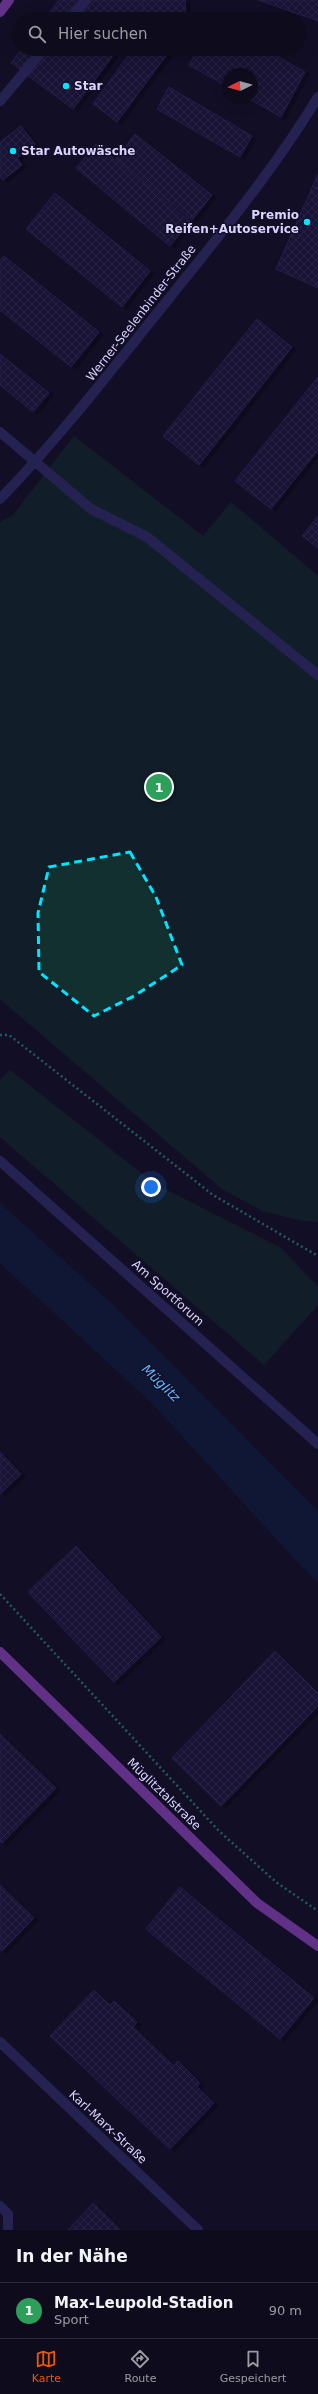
<!DOCTYPE html>
<html lang="de">
<head>
<meta charset="utf-8">
<style>
	body { margin:0; font-family:"DejaVu Sans",sans-serif; background:#171425; color:#f1f3f6 }
	.compass { position:absolute; left:222px; top:68px; width:36px; height:36px; border-radius:50%; background:#0e0b1c; box-shadow:0 4px 16px #0002; rotate:265deg }
	.you { position:absolute; left:151px; top:1187px; width:14px; height:14px; margin:-10px; border:3px solid #fff; border-radius:50%; background:#1a73e8; box-shadow:0 0 0 6px #1a73e833 }
	.badge { display:grid; place-items:center; width:26px; height:26px; border-radius:50%; background:#ea580c; color:#fff; font-size:13px; font-weight:700 }
	.pin { position:absolute; translate:-50% -50%; border:2px solid #fff; box-shadow:0 1px 4px #0006 }
	.list { margin:0; padding:0; list-style:none }
	h2 { display:flex; justify-content:space-between; align-items:center; height:52px; margin:0; padding:0 16px; font-size:17px }
	h2 small { font-size:13px; font-weight:400; color:#9b9ba3 }
	.list li { display:grid; grid-template-columns:26px 1fr auto; gap:12px; align-items:center; box-sizing:border-box; height:56px; padding:0 16px; border-top:1px solid #2e2b3b }
	.list b { display:block; font-size:15px; white-space:nowrap }
	.list p { margin:0; font-size:13px; white-space:nowrap; color:#9b9ba3 }
	.list em { font-size:13px; font-style:normal; color:#9b9ba3 }
	.icon { flex:none; width:22px; height:22px; fill:none; stroke:currentColor; stroke-width:2; stroke-linecap:round; stroke-linejoin:round }
	.map { position:relative; flex:none; width:318px; height:2230px; overflow:hidden }
	.search { position:absolute; background:#0e0b1c; box-shadow:0 4px 16px #0002; left:12px; right:12px; top:12px; height:44px; display:flex; align-items:center; gap:10px; box-sizing:border-box; padding:0 14px; border-radius:22px; color:#9b9ba3; font-size:15px }
	.sheet { height:108px; background:#0e0b1c }
	nav { display:flex; justify-content:space-around; align-items:center; box-sizing:border-box; height:56px; border-top:1px solid #2e2b3b; background:#0e0b1c; font-size:11px; color:#9b9ba3 }
	nav a { display:grid; justify-items:center; gap:2px }
	nav .on { color:#ea580c }
	.map>svg:first-child { display:block }
	.green { fill:#12302f }
	.water { fill:#0c2248 }
	.building { fill:url(#building-cross-hatch); stroke:#3b2d73; filter:url(#shadow) }
	.lines { fill:none; stroke-linecap:round; stroke-linejoin:round }
	.path { stroke:#2fb8b0; stroke-width:2.5; stroke-dasharray:2 3; stroke-linecap:butt }
	.minor { stroke:#3d3a85; stroke-width:10 }
	.major { stroke:#c25bff; stroke-width:10 }
	.marked { fill:none; stroke:#00e5ff; stroke-width:3; stroke-dasharray:8 5; stroke-linejoin:round }
	.poi-dot { fill:#00e5ff; stroke:#130f26; stroke-width:1.5 }
	.labels { text-anchor:middle; dominant-baseline:central; stroke-width:3; stroke-linejoin:round; paint-order:stroke }
	.poi-label { font-size:12px; font-weight:bold; fill:#d9d4ff; stroke:#130f26; text-anchor:start }
	.street-label { font-size:12px; fill:#d9d4ff; stroke:#130f26 }
	.water-label { font-size:13px; font-style:italic; fill:#62b6ff; stroke:#130f26 }
</style>
</head>
<body>
<div class="map">
<svg width="318" height="2230" viewBox="0 0 318 2230">
	<defs>
		<pattern id="building-cross-hatch" width="8" height="8" patternUnits="userSpaceOnUse"><rect width="8" height="8" fill="#241b47"/><path d="M0 0l8 8M0 8l8-8" fill="none" stroke="#433b63"/></pattern>
		<filter id="shadow"><feDropShadow dx="4.5" dy="2.5" stdDeviation="0" flood-color="#0009"/></filter>
	</defs>
	<rect width="100%" height="100%" fill="#130f26"/>
	<!-- green -->
	<g class="green">
		<polygon points="74,436 203,536 231,502 318,576 318,1222 298,1220 262,1211 222,1189 0,999 0,522 13,515"/>
		<polygon points="10,1070 155,1184 281,1248 318,1287 318,1305 264,1365 0,1137 0,1080"/>
	</g>
	<!-- water -->
	<polygon class="water" points="0,1203 112,1304 318,1511 318,1582 302,1567 152,1403 0,1263"/>
	<!-- building -->
	<g class="building">
		<polygon points="59,0 143,0 144,19 44,19"/>
		<polygon points="143,0 185,0 186,19 144,19"/>
		<polygon points="258,0 318,0 318,21"/>
		<polygon points="22,49 118,49 73,109 11,63"/>
		<polygon points="133,49 171,49 117,122 93,104"/>
		<polygon points="198,49 264,49 305,72 281,117 248,98 252,98 252,74 228,74 228,87 189,65"/>
		<polygon points="169,87 252,136 240,157 157,109"/>
		<polygon points="21,126 35,144 17,158 22,165 3,180 0,176 0,142"/>
		<polygon points="135,134 212,195 192,220 116,159"/>
		<polygon points="96,144 190,221 170,246 76,168"/>
		<polygon points="318,174 318,288 276,269"/>
		<polygon points="55,193 150,271 122,307 26,229"/>
		<polygon points="4,256 99,332 71,367 0,310 0,261"/>
		<polygon points="257,319 292,347 199,465 163,436"/>
		<polygon points="0,354 49,393 33,412 0,385"/>
		<polygon points="318,377 318,450 271,509 235,481"/>
		<polygon points="318,516 318,548 302,536"/>
		<polygon points="0,1452 21,1474 0,1494"/>
		<polygon points="76,1546 161,1637 114,1682 28,1592"/>
		<polygon points="275,1651 318,1693 318,1706 221,1806 172,1758"/>
		<polygon points="0,1734 56,1788 2,1843 0,1841"/>
		<polygon points="0,1885 34,1918 2,1951 0,1949"/>
		<polygon points="180,1887 267,1959 233,2000 146,1929"/>
		<polygon points="267,1959 314,1998 280,2039 233,2000"/>
		<polygon points="94,1990 110,2005 114,2001 137,2022 133,2027 174,2066 178,2061 200,2083 197,2087 214,2103 170,2149 50,2036"/>
		<polygon points="93,2203 121,2230 68,2230"/>
	</g>
	<g class="lines">
		<!-- path -->
		<g class="path">
			<polyline points="0,1035 9,1035 213,1195 318,1256"/>
			<polyline points="0,1594 219,1831 276,1882 318,1911"/>
		</g>
		<!-- minor -->
		<g class="minor">
			<polyline points="70,19 86,0"/>
			<polyline points="0,101 44,49"/>
			<polyline points="0,432 91,509 147,537 318,675"/>
			<path d="M0,499C62,435 115,365 171,296C223,231 275,168 318,97"/>
			<polyline points="0,1161 318,1444"/>
			<polyline points="0,2042 198,2230"/>
			<polyline points="0,2206 8,2214 8,2230"/>
		</g>
		<!-- major -->
		<g class="major">
			<polyline points="0,12 9,0"/>
			<polyline points="0,1652 257,1903 318,1946"/>
		</g>
	</g>
	<!-- marked area -->
	<path d="M0 0H318V2230H0ZM130,852L156,897L182,965L134,996L94,1016L39,972L38,913L49,867Z" fill="#130f26" fill-opacity=".55" fill-rule="evenodd"/>
	<path class="marked" d="M130,852L156,897L182,965L134,996L94,1016L39,972L38,913L49,867Z"/>
	<!-- markers -->
	<g class="poi-dot">
		<circle cx="66" cy="86" r="4"/>
		<circle cx="13" cy="151" r="4"/>
		<circle cx="307" cy="222" r="4"/>
	</g>
	<g class="labels">
		<!-- poi labels -->
		<g class="poi-label">
			<text x="74" y="86">Star</text>
			<text x="21" y="151">Star Autowäsche</text>
			<text x="299" y="215" text-anchor="end">Premio<tspan x="299" dy="14">Reifen+Autoservice</tspan></text>
		</g>
		<!-- street labels -->
		<g class="street-label">
			<text transform="translate(141 313) rotate(-52)">Werner-Seelenbinder-Straße</text>
			<text transform="translate(168 1293) rotate(42)">Am Sportforum</text>
			<text transform="translate(164 1794) rotate(44)">Müglitztalstraße</text>
			<text transform="translate(108 2127) rotate(43)">Karl-Marx-Straße</text>
		</g>
		<!-- water labels -->
		<g class="water-label">
			<text transform="translate(161 1383) rotate(44)">Müglitz</text>
		</g>
	</g>
</svg>
<svg class="compass" viewBox="-18 -18 36 36"><path d="M0-13l5 13h-10z" fill="#e53935"/><path d="M0 13l5-13h-10z" fill="#9b9ba3"/></svg>
<div class="you"></div>
<div class="pin badge" style="left:159px;top:787px;background:#2e9e5b">1</div>
<div class="search"><svg class="icon" aria-label="search" viewBox="0 0 24 24"><circle cx="10" cy="10" r="6"/><path d="M15 15l6 6"/></svg>Hier suchen</div>
</div>
<section class="sheet">
<h2>In der Nähe<small></small></h2>
<ul class="list">
<li><span class="badge" style="background:#2e9e5b">1</span><div><b>Max-Leupold-Stadion</b><p>Sport</p></div><em>90 m</em></li>
</ul>
</section>
<nav>
<a class="on"><svg class="icon" aria-label="map" viewBox="0 0 24 24"><path d="M3 6l6-2 6 2 6-2v14l-6 2-6-2-6 2zM9 4v14M15 6v14"/></svg>Karte</a>
<a><svg class="icon" aria-label="directions" viewBox="0 0 24 24"><path d="M12 3l9 9-9 9-9-9zM9 14v-3h6M13 9l2 2-2 2"/></svg>Route</a>
<a><svg class="icon" aria-label="saved" viewBox="0 0 24 24"><path d="M7 4h10v16l-5-4-5 4z"/></svg>Gespeichert</a>
</nav>
</body>
</html>
